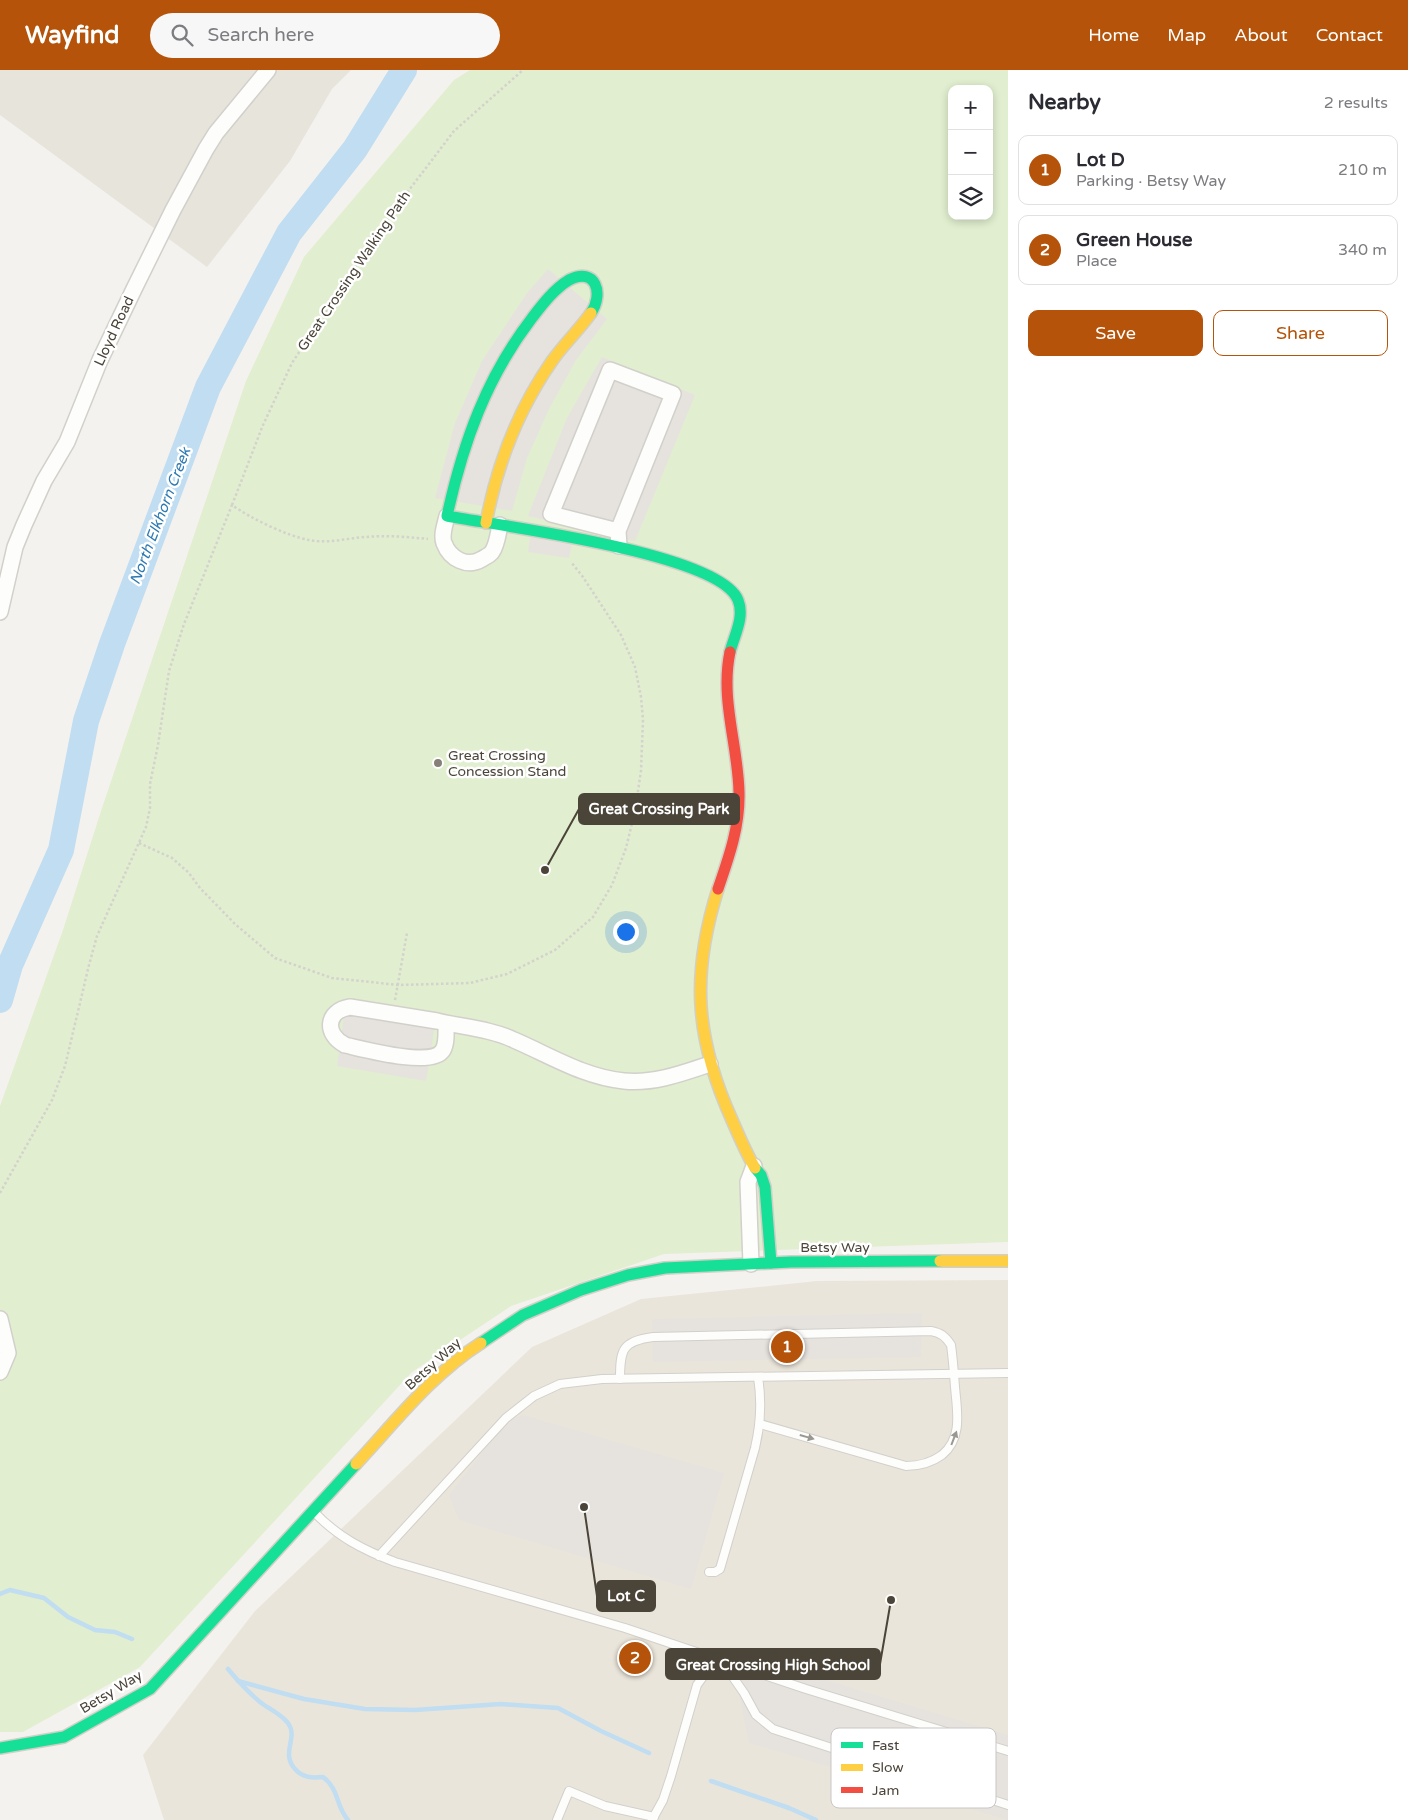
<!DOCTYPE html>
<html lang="en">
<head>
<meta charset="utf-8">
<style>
	body { margin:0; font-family:"Varela Round",sans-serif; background:#f7f7f7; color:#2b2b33 }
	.controls { position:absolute; right:15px; top:15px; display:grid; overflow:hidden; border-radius:10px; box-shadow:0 2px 8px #0003 }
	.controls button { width:45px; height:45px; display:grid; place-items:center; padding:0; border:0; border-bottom:1px solid #e1e1e2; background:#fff; color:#2b2b33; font:25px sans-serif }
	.you { position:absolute; left:625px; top:861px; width:18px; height:18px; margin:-12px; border:4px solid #fff; border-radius:50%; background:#1a73e8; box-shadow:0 0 0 8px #1a73e833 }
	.badge { display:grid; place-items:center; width:32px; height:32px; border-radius:50%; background:#b45309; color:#fff; font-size:16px; font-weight:700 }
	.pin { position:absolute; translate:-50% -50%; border:2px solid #fff; box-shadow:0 1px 5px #0006 }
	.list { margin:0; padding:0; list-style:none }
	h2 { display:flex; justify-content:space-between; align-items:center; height:65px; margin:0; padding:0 20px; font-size:21px }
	h2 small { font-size:16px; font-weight:400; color:#7c7c81 }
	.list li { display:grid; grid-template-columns:32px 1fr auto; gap:15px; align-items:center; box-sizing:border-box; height:70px; margin:0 10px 10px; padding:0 10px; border:1px solid #e1e1e2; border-radius:10px }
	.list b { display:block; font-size:19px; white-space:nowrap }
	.list p { margin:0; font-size:16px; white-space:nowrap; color:#7c7c81 }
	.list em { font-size:16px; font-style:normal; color:#7c7c81 }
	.actions { display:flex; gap:10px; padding:15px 20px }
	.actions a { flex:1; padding:11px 0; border:1px solid #b45309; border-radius:10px; text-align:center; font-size:18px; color:#b45309 }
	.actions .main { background:#b45309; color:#fff }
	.icon { flex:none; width:28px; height:28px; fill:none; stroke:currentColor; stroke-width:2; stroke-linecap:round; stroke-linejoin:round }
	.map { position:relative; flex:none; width:1008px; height:1750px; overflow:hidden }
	header { display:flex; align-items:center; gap:30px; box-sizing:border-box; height:70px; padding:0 25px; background:#b45309; color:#fff }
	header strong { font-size:24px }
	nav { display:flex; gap:28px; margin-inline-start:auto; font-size:18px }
	.search { width:350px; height:45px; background:#f7f7f7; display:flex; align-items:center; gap:12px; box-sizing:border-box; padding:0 18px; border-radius:28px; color:#7c7c81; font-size:19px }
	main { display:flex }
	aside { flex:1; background:#fff }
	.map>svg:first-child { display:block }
	.residential { fill:#e7e4dc }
	.education { fill:#eae5da }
	.green { fill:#e1eecf; fill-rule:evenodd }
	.parking { fill:#e6e3df }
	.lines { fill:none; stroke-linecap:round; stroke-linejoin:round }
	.stream { stroke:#c0ddf1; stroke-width:4.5 }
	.river { stroke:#c0ddf1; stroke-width:26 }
	.lane-casing { stroke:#d2d0cb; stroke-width:10 }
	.street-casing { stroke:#d2d0cb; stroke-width:18 }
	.fast-casing { stroke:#d3cfc5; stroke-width:14 }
	.slow-casing { stroke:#d3cfc5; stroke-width:14 }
	.jam-casing { stroke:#d3cfc5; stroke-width:14 }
	.path { stroke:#d3d2cc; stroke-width:2.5; stroke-dasharray:2.5 2.5; stroke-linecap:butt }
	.lane { stroke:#fdfdfc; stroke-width:8 }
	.street { stroke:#fdfdfc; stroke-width:15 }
	.fast { stroke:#16e098; stroke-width:11 }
	.slow { stroke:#ffcf43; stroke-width:11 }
	.jam { stroke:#f24e42; stroke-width:11 }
	.oneway { fill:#9b9791 }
	.poi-dot { fill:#868178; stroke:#fff; stroke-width:2 }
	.labels { text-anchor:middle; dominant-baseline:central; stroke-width:5; stroke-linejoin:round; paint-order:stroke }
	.street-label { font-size:14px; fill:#4b4439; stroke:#fff }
	.poi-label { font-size:14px; fill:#4b4439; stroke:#fff; text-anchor:start }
	.water-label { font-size:15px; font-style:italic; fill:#2e7ab2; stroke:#fff }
	.key { fill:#fff; stroke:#c9c7c4; stroke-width:1 }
	.key-label { font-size:14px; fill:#4b4439 }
	.leader { fill:none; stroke:#4b4439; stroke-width:2 }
	.callout-dot { fill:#4b4439; stroke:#fff; stroke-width:2 }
	.callout { fill:#4b4439; stroke:#4b4439; stroke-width:2 }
	.callout-label { font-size:15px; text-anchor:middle; font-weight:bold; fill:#fff }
</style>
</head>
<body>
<header>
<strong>Wayfind</strong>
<div class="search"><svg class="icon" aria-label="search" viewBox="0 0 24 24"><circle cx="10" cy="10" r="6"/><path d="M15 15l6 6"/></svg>Search here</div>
<nav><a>Home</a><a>Map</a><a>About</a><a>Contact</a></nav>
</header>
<main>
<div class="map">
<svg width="1008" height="1750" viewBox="0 0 1008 1750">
	<rect width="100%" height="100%" fill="#f4f2ee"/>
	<!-- residential -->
	<polygon class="residential" points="0,0 351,0 332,19 290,91 207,197 0,45"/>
	<!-- education -->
	<polygon class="education" points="1008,1210 1008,1750 164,1750 143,1685 255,1541 532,1277 641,1229 817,1211"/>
	<!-- green -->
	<path class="green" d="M470,0H1008V1172L664,1184L511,1236L412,1302L140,1597L23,1662H0V1036L63,860L101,741L246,311L304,187L454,10ZM952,19H989V146H952Z"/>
	<!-- parking -->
	<g class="parking">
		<polygon points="548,199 607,249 576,290 549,339 527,388 512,441 435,428 455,353 482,291 527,223"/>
		<polygon points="602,287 695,325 635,471 528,446 567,348"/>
		<polygon points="532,455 574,462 569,488 528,482"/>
		<polygon points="346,932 436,948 426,1011 337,996"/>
		<polygon points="922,1243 921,1287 653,1292 652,1249"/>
		<polygon points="523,1345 724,1403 691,1519 459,1450 449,1425 497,1363 510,1350"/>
		<polygon points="730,1581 1008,1665 1008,1750 749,1673"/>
	</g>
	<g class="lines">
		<!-- stream -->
		<g class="stream">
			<polyline points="0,1524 10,1520 44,1528 68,1547 95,1560 115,1562 132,1569"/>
			<path d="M228,1599C238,1611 248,1622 260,1632C269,1639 281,1644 288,1653C299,1668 280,1682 295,1699C303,1708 312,1708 323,1707C340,1720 335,1735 348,1750"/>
			<polyline points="238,1611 304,1629 365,1639 415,1640 501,1634 558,1638 601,1661 649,1683"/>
			<polyline points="711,1711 789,1738 816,1750"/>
		</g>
		<!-- river -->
		<polyline class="river" points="0,930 10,895 61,780 86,651 112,574 208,317 289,163 355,79 404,0"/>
		<defs>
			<g id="lane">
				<path d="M620,1309C620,1280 622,1271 653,1267L931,1261C941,1263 945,1266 951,1275C953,1289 954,1303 955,1317C957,1341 963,1368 942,1385C931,1393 920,1396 906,1396L760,1354"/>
				<path d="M314,1442C338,1467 363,1480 395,1492L625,1558L806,1619L1008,1681"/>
				<polyline points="379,1486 506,1348 534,1326 560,1314 602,1309 1008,1303"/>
				<path d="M709,1502H715L720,1499L755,1378C761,1353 762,1332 758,1307"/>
				<polyline points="721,1590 744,1623 756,1645 773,1659 1008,1735"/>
				<polyline points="557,1750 569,1721 605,1736 654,1747"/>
				<polyline points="652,1750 663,1730 671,1706 697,1615 710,1597 721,1590"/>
			</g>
			<g id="street">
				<path d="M447,446C445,455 441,465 444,473C450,489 467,498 482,489C485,487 490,485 492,482C497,475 498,464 500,455"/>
				<polyline points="618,461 551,444 610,300 673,324 618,461 619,476"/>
				<polyline points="0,542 15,477 24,455 44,411 67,372 100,290 134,219 173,140 206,79 216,63 268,0"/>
				<path d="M446,953C446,962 447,973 443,980C433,998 363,979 345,975C324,964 326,941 350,937L437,951C462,957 491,959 514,970C551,986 584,1007 624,1011C654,1014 683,1003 710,994"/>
				<polyline points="751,1194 748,1112 754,1096"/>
				<polyline points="0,1249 8,1283 0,1302"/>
			</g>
			<g id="fast">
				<path d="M591,243C604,224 596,196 569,210C554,219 542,235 532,248C486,308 463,373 447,446C500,456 719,483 738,530C745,547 734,566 730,582"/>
				<polyline points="755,1098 761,1105 765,1117 771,1193"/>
				<polyline points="481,1273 523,1245 581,1220 628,1205 665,1198 791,1192 940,1191"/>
				<polyline points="0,1678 64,1667 150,1619 356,1394"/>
			</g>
			<g id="slow">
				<path d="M486,453C497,394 518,340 552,291C564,274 579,260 591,243"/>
				<path d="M718,819C691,904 695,968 732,1050C739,1066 746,1083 755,1098"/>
				<polyline points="940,1191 1008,1191"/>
				<path d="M356,1394C395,1352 432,1304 481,1273"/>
			</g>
			<path id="jam" d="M718,819C729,787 740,756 739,722C738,675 720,629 730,582"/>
		</defs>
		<!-- lane casing -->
		<use href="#lane" class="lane-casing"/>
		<!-- street casing -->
		<use href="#street" class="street-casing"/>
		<!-- fast casing -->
		<use href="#fast" class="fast-casing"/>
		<!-- slow casing -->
		<use href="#slow" class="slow-casing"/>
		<!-- jam casing -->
		<use href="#jam" class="jam-casing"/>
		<!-- path -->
		<g class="path">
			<polyline points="232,435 263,355 292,293 349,206 403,128 454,61 523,0"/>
			<polyline points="139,773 172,788 189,803 200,818 235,854 275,888 332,908 399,915 470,913 507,904 555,880 593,847 612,815 626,778 635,741 641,701 643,650 641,627 635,597 621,565 583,507 571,492"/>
			<polyline points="395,930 407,863"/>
			<path d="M0,1123L52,1030L65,996L89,895L97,866L146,757L150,738V714L158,675L169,601L184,554L232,435C250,448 287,466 309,470C328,474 347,468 366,467C387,465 408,467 428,469"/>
		</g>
		<!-- lane -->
		<use href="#lane" class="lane"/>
		<!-- street -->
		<use href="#street" class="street"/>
		<!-- fast -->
		<use href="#fast" class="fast"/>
		<!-- slow -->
		<use href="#slow" class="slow"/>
		<!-- jam -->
		<use href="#jam" class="jam"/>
	</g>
	<!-- one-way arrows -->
	<defs><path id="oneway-solid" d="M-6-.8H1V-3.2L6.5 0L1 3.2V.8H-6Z" transform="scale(1.25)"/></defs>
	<g class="oneway">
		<use href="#oneway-solid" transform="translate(807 1367) rotate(16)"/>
		<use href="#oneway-solid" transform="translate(954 1368) rotate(-69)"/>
	</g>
	<!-- markers -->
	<circle class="poi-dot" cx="438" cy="693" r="5"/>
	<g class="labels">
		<!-- street labels -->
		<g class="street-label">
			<text transform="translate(354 201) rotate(-56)">Great Crossing Walking Path</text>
			<text transform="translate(114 261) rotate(-65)">Lloyd Road</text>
			<text x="835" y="1177">Betsy Way</text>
			<text transform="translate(433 1294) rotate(-42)">Betsy Way</text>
			<text transform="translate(111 1622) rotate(-31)">Betsy Way</text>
		</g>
		<!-- poi labels -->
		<g class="poi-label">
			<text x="448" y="685">Great Crossing<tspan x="448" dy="16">Concession Stand</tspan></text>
		</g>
		<!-- water labels -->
		<g class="water-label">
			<text transform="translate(160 446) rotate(-69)">North Elkhorn Creek</text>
		</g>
	</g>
	<!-- legend -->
	<rect x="831" y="1658" width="165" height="80" rx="8" class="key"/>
	<rect x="841" y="1672" width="22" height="6" fill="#16e098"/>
	<rect x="841" y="1694" width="22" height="7" fill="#ffcf43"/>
	<rect x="841" y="1717" width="22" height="6" fill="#f24e42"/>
	<g class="key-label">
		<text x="872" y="1680">Fast</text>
		<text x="872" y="1702">Slow</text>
		<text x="872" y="1725">Jam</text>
	</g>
	<!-- callouts -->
	<path class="leader" d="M545 800L579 739M584 1437L597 1526M891 1530L880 1594"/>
	<g class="callout-dot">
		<circle cx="545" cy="800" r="5"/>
		<circle cx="584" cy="1437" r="5"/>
		<circle cx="891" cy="1530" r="5"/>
	</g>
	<g class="callout">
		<rect x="579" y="724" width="160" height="30" rx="5"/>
		<rect x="597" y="1511" width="58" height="30" rx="5"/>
		<rect x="666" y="1579" width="214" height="30" rx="5"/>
	</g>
	<g class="callout-label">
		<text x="659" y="744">Great Crossing Park</text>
		<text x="626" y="1531">Lot C</text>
		<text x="773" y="1600">Great Crossing High School</text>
	</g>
</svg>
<div class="controls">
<button>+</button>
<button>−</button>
<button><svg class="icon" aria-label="layers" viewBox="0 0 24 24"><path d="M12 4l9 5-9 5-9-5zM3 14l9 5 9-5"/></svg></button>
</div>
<div class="you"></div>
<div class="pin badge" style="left:787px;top:1277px">1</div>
<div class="pin badge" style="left:635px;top:1588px">2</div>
</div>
<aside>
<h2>Nearby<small>2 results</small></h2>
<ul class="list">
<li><span class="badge">1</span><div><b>Lot D</b><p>Parking · Betsy Way</p></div><em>210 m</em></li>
<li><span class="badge">2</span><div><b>Green House</b><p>Place</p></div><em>340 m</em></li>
</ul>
<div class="actions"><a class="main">Save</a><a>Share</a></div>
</aside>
</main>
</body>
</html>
